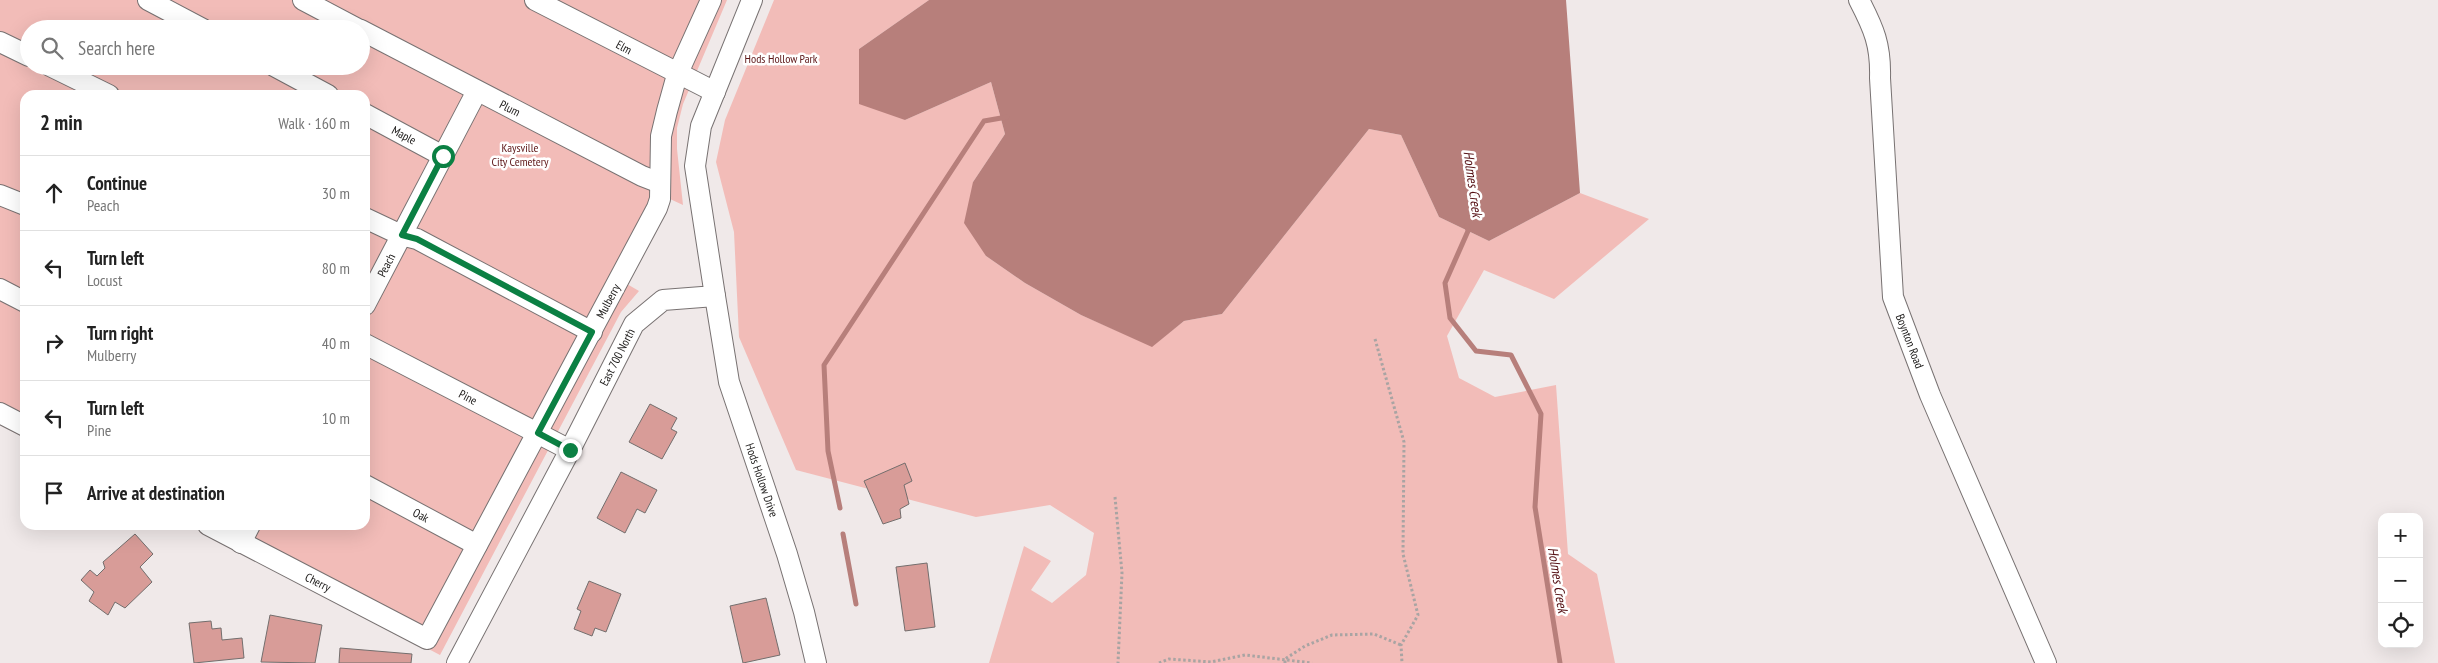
<!DOCTYPE html>
<html lang="en">
<head>
<meta charset="utf-8">
<style>
	body { margin:0; font-family:"PT Sans Narrow",sans-serif; background:#f2f2f2; color:#222 }
	.controls { position:absolute; right:15px; bottom:15px; display:grid; overflow:hidden; border-radius:10px; box-shadow:0 5px 20px #0002 }
	.controls button { width:45px; height:45px; display:grid; place-items:center; padding:0; border:0; border-bottom:1px solid #e0e0e0; background:#fff; color:#222; font:25px sans-serif }
	.stop { position:absolute; width:15px; height:15px; margin:-11px; border:4px solid #0b8043; border-radius:50%; background:#fff }
	.stop.end { background:#0b8043; border-color:#fff; box-shadow:0 1px 5px #0008 }
	.list { margin:0; padding:0; list-style:none }
	h2 { display:flex; justify-content:space-between; align-items:center; height:65px; margin:0; padding:0 20px; font-size:21px }
	h2 small { font-size:16px; font-weight:400; color:#767676 }
	.list li { display:grid; grid-template-columns:32px 1fr auto; gap:15px; align-items:center; box-sizing:border-box; height:75px; padding:0 20px; border-top:1px solid #e0e0e0 }
	.list b { display:block; font-size:19px; white-space:nowrap }
	.list p { margin:0; font-size:16px; white-space:nowrap; color:#767676 }
	.list em { font-size:16px; font-style:normal; color:#767676 }
	.icon { flex:none; width:28px; height:28px; fill:none; stroke:currentColor; stroke-width:2; stroke-linecap:round; stroke-linejoin:round }
	.map { position:relative; flex:none; width:2438px; height:663px; overflow:hidden }
	.search { position:absolute; background:#fff; box-shadow:0 5px 20px #0002; left:20px; top:20px; width:350px; height:55px; display:flex; align-items:center; gap:12px; box-sizing:border-box; padding:0 18px; border-radius:28px; color:#767676; font-size:19px }
	.panel { position:absolute; background:#fff; box-shadow:0 5px 20px #0002; left:20px; top:90px; width:350px; height:440px; border-radius:15px }
	.map>svg:first-child { display:block }
	.green { fill:#f2bcb8; fill-rule:evenodd }
	.water { fill:#b77f7b }
	.lines { fill:none; stroke-linecap:round; stroke-linejoin:round }
	.stream { stroke:#b77f7b; stroke-width:5 }
	.building { fill:#d89c98; stroke:#736e6d }
	.minor-casing { stroke:#787272; stroke-width:22 }
	.path { stroke:#a9a4a3; stroke-width:3; stroke-dasharray:2.5 2.5; stroke-linecap:butt }
	.minor { stroke:#fff; stroke-width:20 }
	.route { stroke:#0b8043; stroke-width:6 }
	.labels { text-anchor:middle; dominant-baseline:central; stroke-width:5; stroke-linejoin:round; paint-order:stroke }
	.street-label { font-size:12px; fill:#22201f; stroke:#fff }
	.park-label { font-size:12px; fill:#5e1819; stroke:#fff }
	.water-label { font-size:14px; font-style:italic; fill:#530d11; stroke:#fff }
</style>
</head>
<body>
<div class="map">
<svg width="2438" height="663" viewBox="0 0 2438 663">
	<rect width="100%" height="100%" fill="#f0e9e9"/>
	<!-- green -->
	<g class="green">
		<path d="M0,0H727L683,104L677,128V149L683,205L670,199L627,284L639,291L621,312L440,655L192,525H365V95H25V438L0,425ZM29,29H361V66H29Z"/>
		<polygon points="774,0 929,0 859,49 905,120 991,82 1005,134 973,182 986,256 1025,283 1081,315 1152,346 1184,321 1222,314 1369,129 1401,135 1439,217 1489,241 1580,193 1649,219 1554,299 1484,270 1447,336 1459,378 1495,397 1556,385 1568,554 1597,574 1615,663 989,663 1024,546 1051,561 1031,590 1052,603 1086,575 1094,533 1050,505 976,517 796,470 739,337 734,232 716,162 725,120"/>
	</g>
	<!-- water -->
	<polygon class="water" points="929,0 1566,0 1580,193 1489,241 1439,217 1401,135 1369,129 1222,314 1184,321 1152,347 1081,315 1025,283 986,256 964,223 973,182 1005,134 991,82 905,120 859,104 859,49"/>
	<g class="lines">
		<!-- stream -->
		<g class="stream">
			<polyline points="1467,226 1468,231 1445,283 1450,318 1476,351 1511,355 1541,414 1535,507 1560,663"/>
			<polyline points="840,508 828,451 824,365 984,121 1007,117"/>
			<polyline points="843,534 856,604"/>
		</g>
	</g>
	<!-- building -->
	<g class="building">
		<polygon points="650,404 677,418 671,429 677,432 662,459 629,442"/>
		<polygon points="905,463 912,481 904,485 909,504 900,509 901,518 883,524 864,481"/>
		<polygon points="621,472 657,490 645,513 637,509 625,533 597,518"/>
		<polygon points="135,534 153,554 140,567 152,582 125,608 115,602 108,615 89,601 94,592 81,580 90,570 97,576 105,568 103,562"/>
		<polygon points="927,563 935,627 905,631 896,567"/>
		<polygon points="589,581 621,594 606,632 595,628 592,636 574,629 581,611 577,609"/>
		<polygon points="766,598 780,655 743,663 730,606"/>
		<polygon points="270,615 322,625 315,663 261,662"/>
		<polygon points="211,621 212,629 221,628 222,640 242,638 244,658 194,663 189,623"/>
		<polygon points="340,648 412,654 411,663 339,663"/>
	</g>
	<g class="lines">
		<defs>
			<g id="minor">
				<polyline points="148,0 203,29"/>
				<polyline points="303,0 358,29"/>
				<polyline points="535,0 715,92"/>
				<path d="M1859,0C1874,29 1881,45 1880,78L1893,297L1930,395L2046,663"/>
				<polyline points="361,30 642,176 660,183"/>
				<polyline points="0,42 29,56"/>
				<polyline points="50,66 109,95"/>
				<polyline points="274,66 328,95"/>
				<polyline points="365,114 443,156"/>
				<polyline points="0,195 25,205"/>
				<polyline points="365,218 401,235 417,239 592,332"/>
				<polyline points="0,289 25,302"/>
				<polyline points="715,296 729,382 787,554 804,612 816,663"/>
				<polyline points="365,305 477,91"/>
				<polyline points="365,344 570,450"/>
				<polyline points="0,413 25,426"/>
				<polyline points="365,485 477,545"/>
				<polyline points="208,525 427,639 657,208 660,199 661,136 667,111 677,75 711,0"/>
				<polyline points="241,543 250,525"/>
				<polyline points="457,663 570,450 634,324 663,300 715,296 695,166 701,126 752,0"/>
			</g>
		</defs>
		<!-- minor casing -->
		<use href="#minor" class="minor-casing"/>
		<!-- path -->
		<g class="path">
			<polyline points="1375,339 1404,442 1403,554 1418,615 1401,645 1402,663"/>
			<polyline points="1115,497 1122,573 1118,663"/>
			<polyline points="1159,663 1169,659 1211,662 1245,655 1312,663"/>
			<polyline points="1285,663 1285,659 1305,646 1332,635 1374,634 1401,645"/>
		</g>
		<!-- minor -->
		<use href="#minor" class="minor"/>
	</g>
	<g class="lines">
		<!-- route -->
		<polyline class="route" points="443,156 402,235 417,239 592,332 538,433 570,450"/>
	</g>
	<g class="labels">
		<!-- street labels -->
		<g class="street-label">
			<text transform="translate(624 47) rotate(28)">Elm</text>
			<text transform="translate(510 108) rotate(27)">Plum</text>
			<text transform="translate(404 135) rotate(28)">Maple</text>
			<text transform="translate(386 265) rotate(-63)">Peach</text>
			<text transform="translate(608 301) rotate(-62)">Mulberry</text>
			<text transform="translate(1910 341) rotate(69)">Boynton Road</text>
			<text transform="translate(617 357) rotate(-63)">East 700 North</text>
			<text transform="translate(468 397) rotate(27)">Pine</text>
			<text transform="translate(762 480) rotate(71)">Hods Hollow Drive</text>
			<text transform="translate(421 515) rotate(28)">Oak</text>
			<text transform="translate(318 582) rotate(27)">Cherry</text>
		</g>
		<!-- park labels -->
		<g class="park-label">
			<text x="781" y="58">Hods Hollow Park</text>
			<text x="520" y="147">Kaysville<tspan x="520" dy="14">City Cemetery</tspan></text>
		</g>
		<!-- water labels -->
		<g class="water-label">
			<text transform="translate(1473 184) rotate(82)">Holmes Creek</text>
			<text transform="translate(1558 580) rotate(81)">Holmes Creek</text>
		</g>
	</g>
</svg>
<div class="controls">
<button>+</button>
<button>−</button>
<button><svg class="icon" aria-label="locate" viewBox="0 0 24 24"><circle cx="12" cy="12" r="6"/><path d="M12 2v4M12 18v4M2 12h4M18 12h4"/></svg></button>
</div>
<div class="stop" style="left:443px;top:156px"></div>
<div class="stop end" style="left:570px;top:450px"></div>
<div class="search"><svg class="icon" aria-label="search" viewBox="0 0 24 24"><circle cx="10" cy="10" r="6"/><path d="M15 15l6 6"/></svg>Search here</div>
<section class="panel">
<h2>2 min<small>Walk · 160 m</small></h2>
<ul class="list">
<li><svg class="icon" aria-label="ahead" viewBox="0 0 24 24"><path d="M12 20V5M6 11l6-6 6 6"/></svg><div><b>Continue</b><p>Peach</p></div><em>30 m</em></li>
<li><svg class="icon" aria-label="left" viewBox="0 0 24 24"><path d="M17 20v-9H6M10 6l-5 5 5 5"/></svg><div><b>Turn left</b><p>Locust</p></div><em>80 m</em></li>
<li><svg class="icon" aria-label="right" viewBox="0 0 24 24"><path d="M7 20v-9h11M14 6l5 5-5 5"/></svg><div><b>Turn right</b><p>Mulberry</p></div><em>40 m</em></li>
<li><svg class="icon" aria-label="left" viewBox="0 0 24 24"><path d="M17 20v-9H6M10 6l-5 5 5 5"/></svg><div><b>Turn left</b><p>Pine</p></div><em>10 m</em></li>
<li><svg class="icon" aria-label="arrive" viewBox="0 0 24 24"><path d="M6 21V4h12l-3 4 3 4H6"/></svg><div><b>Arrive at destination</b></div></li>
</ul>
</section>
</div>
</body>
</html>
